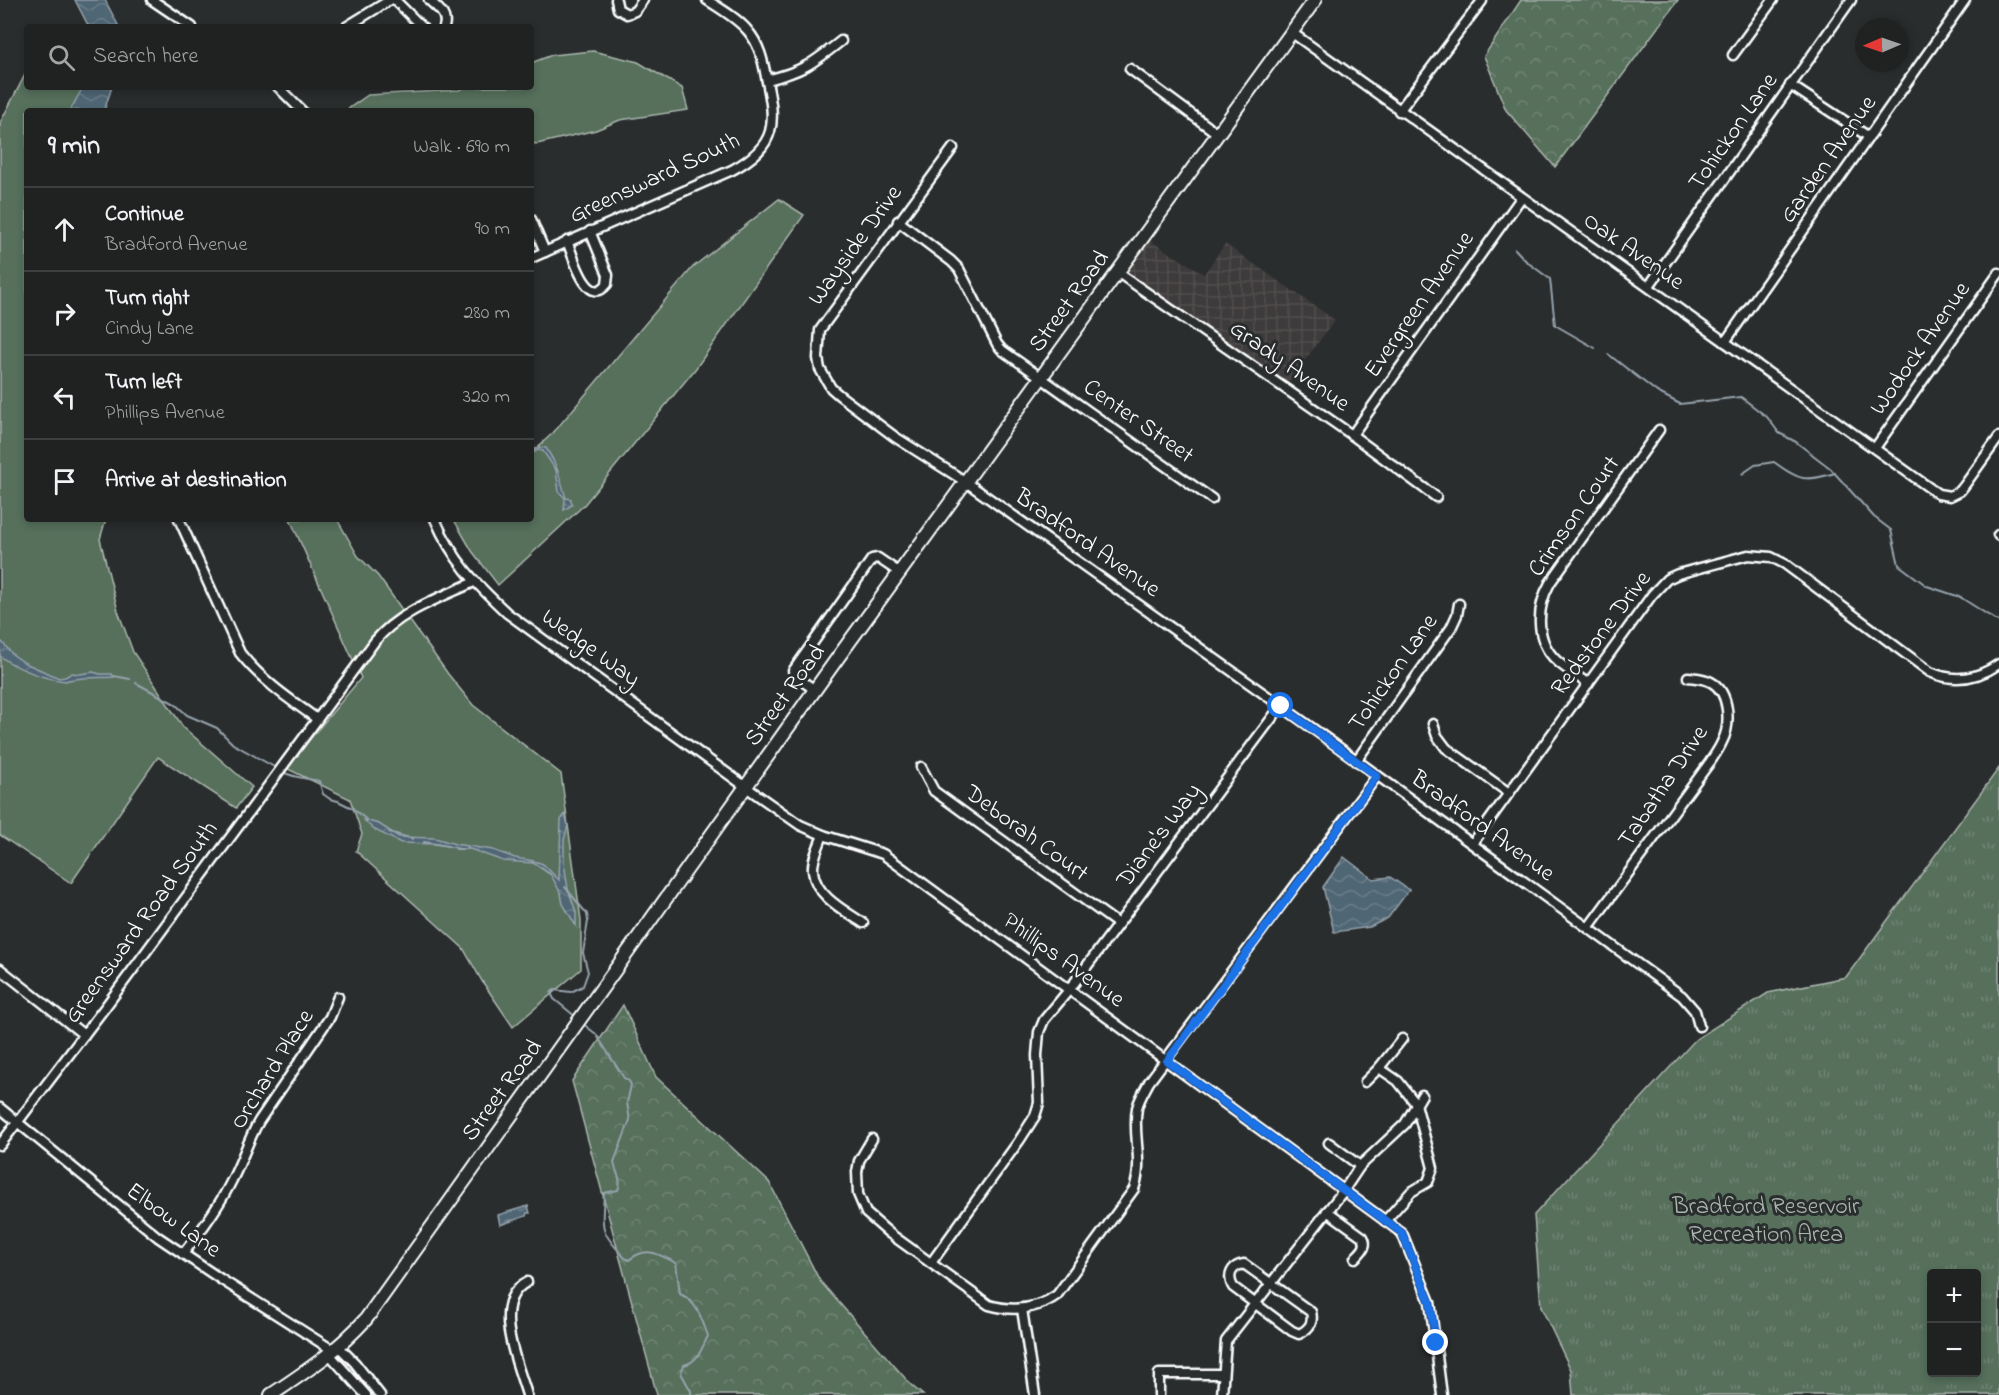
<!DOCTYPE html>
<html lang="en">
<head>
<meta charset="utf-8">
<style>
	body { margin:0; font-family:"Indie Flower",sans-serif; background:#2d2f2f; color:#f1f3f6 }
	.controls { position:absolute; right:18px; bottom:18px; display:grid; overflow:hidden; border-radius:6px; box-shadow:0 3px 9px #0003 }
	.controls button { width:54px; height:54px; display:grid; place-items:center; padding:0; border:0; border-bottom:2px solid #3d3f40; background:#202222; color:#f1f3f6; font:30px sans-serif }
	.compass { position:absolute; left:1855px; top:18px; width:54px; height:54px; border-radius:50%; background:#202222; box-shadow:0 3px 9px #0003; rotate:268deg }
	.stop { position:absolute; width:18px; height:18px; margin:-14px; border:4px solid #1a73e8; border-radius:50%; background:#fff }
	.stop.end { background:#1a73e8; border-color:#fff; box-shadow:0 2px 6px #0008 }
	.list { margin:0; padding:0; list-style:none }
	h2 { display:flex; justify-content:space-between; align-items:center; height:78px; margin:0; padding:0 24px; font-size:26px }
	h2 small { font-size:20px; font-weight:400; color:#a2a4a5 }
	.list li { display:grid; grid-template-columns:39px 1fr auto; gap:18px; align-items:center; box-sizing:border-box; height:84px; padding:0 24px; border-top:2px solid #3d3f40 }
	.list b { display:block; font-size:22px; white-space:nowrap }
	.list p { margin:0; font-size:20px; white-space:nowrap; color:#a2a4a5 }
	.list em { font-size:20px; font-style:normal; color:#a2a4a5 }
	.icon { flex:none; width:33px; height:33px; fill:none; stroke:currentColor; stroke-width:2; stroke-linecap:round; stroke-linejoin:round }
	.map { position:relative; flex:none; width:1999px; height:1395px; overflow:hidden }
	.search { position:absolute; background:#202222; box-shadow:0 3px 9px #0003; left:24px; top:24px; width:510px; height:66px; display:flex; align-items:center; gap:15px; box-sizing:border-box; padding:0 21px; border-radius:6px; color:#a2a4a5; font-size:22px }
	.panel { position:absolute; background:#202222; box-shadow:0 3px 9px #0003; left:24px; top:108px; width:510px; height:414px; border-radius:6px }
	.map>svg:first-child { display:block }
	.industrial { fill:url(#industrial-grid) }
	.green { fill:#576f5c; stroke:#abb7ae; stroke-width:1.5 }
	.forest { fill:url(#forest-crowns); stroke:#abb7ae; stroke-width:1.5 }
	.park { fill:url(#park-tufts); stroke:#abb7ae; stroke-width:1.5; fill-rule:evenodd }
	.water { fill:url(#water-waves); stroke:#96a3ac; stroke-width:1.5 }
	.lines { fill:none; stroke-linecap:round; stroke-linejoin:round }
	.stream { stroke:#96a3ac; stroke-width:2 }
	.street-casing { stroke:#fff; stroke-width:13 }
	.secondary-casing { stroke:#fff; stroke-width:16 }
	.street { stroke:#2a2d2e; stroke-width:8 }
	.secondary { stroke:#2a2d2e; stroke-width:12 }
	.route { stroke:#1a73e8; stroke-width:8 }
	.labels { text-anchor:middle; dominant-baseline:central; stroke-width:6; stroke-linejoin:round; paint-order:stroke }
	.street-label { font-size:24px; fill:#fff; stroke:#2a2d2e }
	.park-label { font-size:24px; fill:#abb7ae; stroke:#2a2d2e }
</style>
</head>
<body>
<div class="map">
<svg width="1999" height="1395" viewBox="0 0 1999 1395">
	<defs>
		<pattern id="industrial-grid" width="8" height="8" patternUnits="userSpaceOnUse" patternTransform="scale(1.5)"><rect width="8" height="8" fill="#3e3a3b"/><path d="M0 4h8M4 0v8" fill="none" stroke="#514e4f"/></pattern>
		<pattern id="forest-crowns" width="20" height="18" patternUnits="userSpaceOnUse" patternTransform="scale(1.5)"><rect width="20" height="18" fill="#576f5c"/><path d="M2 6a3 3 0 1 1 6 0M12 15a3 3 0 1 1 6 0" fill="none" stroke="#708574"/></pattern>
		<pattern id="park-tufts" width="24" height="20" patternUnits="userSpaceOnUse" patternTransform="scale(1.5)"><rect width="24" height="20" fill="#576f5c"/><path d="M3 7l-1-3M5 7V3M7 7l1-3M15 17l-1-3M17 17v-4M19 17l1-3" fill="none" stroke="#708574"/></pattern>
		<pattern id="water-waves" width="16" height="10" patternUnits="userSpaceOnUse" patternTransform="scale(1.5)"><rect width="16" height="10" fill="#506674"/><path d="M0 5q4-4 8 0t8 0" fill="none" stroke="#6a7d89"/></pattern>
	</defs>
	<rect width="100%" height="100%" fill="#2a2d2e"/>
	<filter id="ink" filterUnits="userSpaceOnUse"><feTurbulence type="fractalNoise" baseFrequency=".0167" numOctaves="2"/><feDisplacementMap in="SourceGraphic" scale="12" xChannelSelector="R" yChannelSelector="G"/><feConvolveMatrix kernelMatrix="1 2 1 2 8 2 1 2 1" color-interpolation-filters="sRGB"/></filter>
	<g filter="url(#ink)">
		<!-- industrial -->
		<polygon class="industrial" points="1149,240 1204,274 1225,244 1335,320 1287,384 1125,273"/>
		<!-- green -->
		<g class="green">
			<polygon points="593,51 638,62 682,88 688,110 620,120 596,130 537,144 531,143 531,111 345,111 368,95 459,90 466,87 531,87 531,63 552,55"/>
			<polygon points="27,71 27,87 94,87 101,111 27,111 27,519 106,519 100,539 118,611 133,652 183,727 252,787 236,808 158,757 71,883 0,835 0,123"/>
			<polygon points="779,199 804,215 696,368 584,505 498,585 472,551 454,520 531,519 531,453 553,433 693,267"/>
			<polygon points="290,519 337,519 358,556 378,576 448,674 473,705 561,774 581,920 581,969 513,1027 482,981 463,948 356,851 362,834 350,799 286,768 361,678"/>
		</g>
		<!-- forest -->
		<g class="forest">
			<polygon points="1521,0 1678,0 1555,167 1506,110 1484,56"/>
			<polygon points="623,1005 656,1077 769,1182 820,1281 912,1386 923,1395 657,1395 572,1081"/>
		</g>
		<!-- park -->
		<path class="park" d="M1999,768V1395H1573L1571,1370L1541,1307L1534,1215L1696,1039L1768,993L1846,977ZM1932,1274H1976V1372H1932Z"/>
		<!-- water -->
		<g class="water">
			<polygon points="75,0 105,0 119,27 89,27"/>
			<polygon points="83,87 112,87 104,111 70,111"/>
			<path d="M539,447L546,448C558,466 560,478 566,498L571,499L572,505L564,510L565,498L559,492L556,470L543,451L538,450L531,454V452Z"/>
			<path d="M2,642L12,654L25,663L59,678L65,677L72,673L80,674L93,672L100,674H112L114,677C104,678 74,677 66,681C46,680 15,668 0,656V643Z"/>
			<polygon points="565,814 568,825 564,840 564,863 568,889 576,912 576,926 563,904 561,894 551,875 534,863 503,861 470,849 460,849 438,844 401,843 373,829 364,820 379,824 399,837 435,838 455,844 493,850 515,858 534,861 543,864 559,880 561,820"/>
			<polygon points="1344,857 1373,879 1390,877 1409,890 1388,918 1370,927 1334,932 1323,887"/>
			<polygon points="528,1206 530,1213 527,1213 526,1216 500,1225 498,1215"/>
		</g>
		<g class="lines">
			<!-- stream -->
			<g class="stream">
				<polyline points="1515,249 1527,262 1550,279 1555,325 1595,348"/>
				<polyline points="1608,354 1657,392 1680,404 1741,397 1767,417 1779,433 1796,442 1830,468 1874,517 1891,530 1899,565 1927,586 1960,597 1999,622"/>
				<path d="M1742,474L1755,465L1774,462C1800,481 1805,482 1835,473"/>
				<polyline points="114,676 130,679"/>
				<polyline points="136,683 175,704 187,715 217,728 233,744 278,769"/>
				<path d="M283,772C294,778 307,778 319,781L323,794L330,799L338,801L352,808L368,821"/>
				<polyline points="389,832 413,839"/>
				<polyline points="424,842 448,846"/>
				<polyline points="456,849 468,849"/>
				<polyline points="532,862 550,874"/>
				<polyline points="565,887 587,914 588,921 583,953 588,972 583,986 571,992 554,990 551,993 554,999 576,1017"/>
				<path d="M582,1023L596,1034L624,1078L629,1081L631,1085L627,1103L630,1120L614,1162C615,1173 623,1178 618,1190L604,1193C602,1230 599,1230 625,1258L629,1260C647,1245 660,1255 676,1263L680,1294C697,1301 702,1320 708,1336C702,1348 698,1362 684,1365L681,1373L691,1391V1395"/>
			</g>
			<defs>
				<g id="street">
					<polyline points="152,0 192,27"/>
					<polyline points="395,0 422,27"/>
					<path d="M429,0C437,8 448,14 444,27"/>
					<polyline points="616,0 618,9 627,14 635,11 643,0"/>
					<polyline points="346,27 390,0"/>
					<polyline points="1291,32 1938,494 1950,496 1960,491 1964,486 1999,437"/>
					<polyline points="1733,55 1773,0"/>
					<polyline points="1130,69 1218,134"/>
					<path d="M767,80C803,71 812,64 841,41"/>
					<polyline points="1790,85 1869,137"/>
					<polyline points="278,87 302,111"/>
					<polyline points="1399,111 1482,1"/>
					<polyline points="953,148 820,330 818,358 820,369 831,388 839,395 895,437 966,482 1305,723 1682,996 1695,1011 1699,1026"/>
					<polyline points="531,219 545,252"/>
					<polyline points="898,221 951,261 959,269 997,344 1002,350 1212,499"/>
					<path d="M567,241C573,255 587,309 607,284L608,275L590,231"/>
					<path d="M531,258L732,170C778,145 776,123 766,77C763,60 759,44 748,31C737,18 721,9 707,0"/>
					<polyline points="1117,272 1352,435 1436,497"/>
					<polyline points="1649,286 1851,0"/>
					<polyline points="1725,342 1965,0"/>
					<polyline points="1352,435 1521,198"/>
					<polyline points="1875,448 1999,273"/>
					<path d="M179,519L240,653C261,680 289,699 317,719"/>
					<path d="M435,519C453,561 475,583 507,613L746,787L800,825L823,835L883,854L1402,1233L1430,1302L1442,1395"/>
					<polyline points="1998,535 1999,536"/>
					<path d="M1588,684C1578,676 1567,670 1557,661C1535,641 1536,608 1550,583L1659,430"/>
					<polyline points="815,690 795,676 793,671 872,559 878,558 900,573"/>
					<polyline points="1433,724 1437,736 1446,748 1509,793"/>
					<polyline points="1356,761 1451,628 1457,615 1459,604"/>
					<polyline points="921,767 934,791 1118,924"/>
					<path d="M823,835C819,846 812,859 813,871C815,896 845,911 863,923"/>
					<path d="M1473,843L1652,595L1667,579L1678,574L1748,555L1771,557L1785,564L1930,672C1955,683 1977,679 1999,664"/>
					<path d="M1588,928L1710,762C1714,756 1719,749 1722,742C1731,725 1730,692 1711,682C1704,678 1696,678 1688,677"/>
					<polyline points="0,969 84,1035"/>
					<polyline points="1379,1068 1398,1081 1416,1104 1433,1168 1428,1182 1411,1192 1385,1221"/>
					<polyline points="1365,1082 1379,1068 1402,1039"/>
					<polyline points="0,1108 158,1237 222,1280 334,1351"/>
					<path d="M872,1139L859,1161L857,1172L858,1194L866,1213L889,1233L989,1305C1014,1312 1036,1310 1057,1295L1134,1189C1144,1160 1132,1136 1137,1108C1139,1099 1145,1090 1149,1082L1377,776"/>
					<polyline points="1329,1143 1360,1166"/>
					<path d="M0,1145L106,1006L375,641C400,611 440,598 474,582"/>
					<path d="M1327,1211L1363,1237C1368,1246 1362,1251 1355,1258"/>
					<path d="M183,1254C201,1231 219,1207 232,1180C242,1161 248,1140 259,1121L330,1017L338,997"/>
					<polyline points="931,1263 1019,1141 1035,1116 1039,1103 1037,1055 1039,1032 1044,1020 1069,990 1281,706"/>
					<path d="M1244,1264L1311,1312C1314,1323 1309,1329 1299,1334L1292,1331L1233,1287C1227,1276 1231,1266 1244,1264Z"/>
					<polyline points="1022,1309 1035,1395"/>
					<polyline points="339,1347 355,1363 380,1395"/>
					<polyline points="330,1355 366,1395"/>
					<path d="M527,1395C518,1364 489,1301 527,1282"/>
					<polyline points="1159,1395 1159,1374 1223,1374"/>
					<polyline points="1222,1395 1226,1341 1344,1190 1360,1166 1405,1124 1422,1095"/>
				</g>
				<path id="secondary" d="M271,1395C308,1370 336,1352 366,1319L839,656L1315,0"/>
			</defs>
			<!-- street casing -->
			<use href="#street" class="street-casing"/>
			<!-- secondary casing -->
			<use href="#secondary" class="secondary-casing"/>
			<!-- street -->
			<use href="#street" class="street"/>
			<!-- secondary -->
			<use href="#secondary" class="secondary"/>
		</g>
	</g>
	<g class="lines" filter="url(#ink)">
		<!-- route -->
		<polyline class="route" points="1281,706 1377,776 1167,1061 1402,1233 1430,1302 1436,1343"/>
	</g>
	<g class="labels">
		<!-- street labels -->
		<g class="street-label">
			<text transform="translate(1734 132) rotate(-55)">Tohickon Lane</text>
			<text transform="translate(1829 160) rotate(-55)">Garden Avenue</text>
			<text transform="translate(655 179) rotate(-25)">Greensward South</text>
			<text transform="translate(856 246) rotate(-54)">Wayside Drive</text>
			<text transform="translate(1633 252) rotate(35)">Oak Avenue</text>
			<text transform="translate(1070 302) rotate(-54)">Street Road</text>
			<text transform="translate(1420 305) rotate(-55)">Evergreen Avenue</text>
			<text transform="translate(1921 349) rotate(-55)">Wodock Avenue</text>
			<text transform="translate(1289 367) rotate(35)">Grady Avenue</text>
			<text transform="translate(1138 422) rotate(35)">Center Street</text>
			<text transform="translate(1575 517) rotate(-55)">Crimson Court</text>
			<text transform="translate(1087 544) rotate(35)">Bradford Avenue</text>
			<text transform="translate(1602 634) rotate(-53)">Redstone Drive</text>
			<text transform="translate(590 649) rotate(36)">Wedge Way</text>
			<text transform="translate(1394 673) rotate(-55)">Tohickon Lane</text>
			<text transform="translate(786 696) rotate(-54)">Street Road</text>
			<text transform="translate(1664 787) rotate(-56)">Tabatha Drive</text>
			<text transform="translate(1482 827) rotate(36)">Bradford Avenue</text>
			<text transform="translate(1026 834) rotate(36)">Deborah Court</text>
			<text transform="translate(1160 836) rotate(-53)">Diane's Way</text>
			<text transform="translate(142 923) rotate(-54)">Greensward Road South</text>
			<text transform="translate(1063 961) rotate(36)">Phillips Avenue</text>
			<text transform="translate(273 1070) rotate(-58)">Orchard Place</text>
			<text transform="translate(503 1091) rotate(-54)">Street Road</text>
			<text transform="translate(173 1221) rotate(36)">Elbow Lane</text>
		</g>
		<!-- park labels -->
		<g class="park-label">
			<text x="1766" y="1207">Bradford Reservoir<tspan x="1766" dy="28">Recreation Area</tspan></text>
		</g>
	</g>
</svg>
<div class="controls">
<button>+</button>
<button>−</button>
</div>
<svg class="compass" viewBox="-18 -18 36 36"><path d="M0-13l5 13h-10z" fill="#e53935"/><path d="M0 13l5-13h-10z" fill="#a2a4a5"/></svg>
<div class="stop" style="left:1281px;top:706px"></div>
<div class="stop end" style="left:1436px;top:1343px"></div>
<div class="search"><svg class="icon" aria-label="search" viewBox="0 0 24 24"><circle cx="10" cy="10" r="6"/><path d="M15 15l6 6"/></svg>Search here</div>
<section class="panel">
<h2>9 min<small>Walk · 690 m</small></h2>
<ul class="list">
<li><svg class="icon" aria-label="ahead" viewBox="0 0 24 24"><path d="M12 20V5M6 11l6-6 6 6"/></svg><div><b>Continue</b><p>Bradford Avenue</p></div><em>90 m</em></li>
<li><svg class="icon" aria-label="right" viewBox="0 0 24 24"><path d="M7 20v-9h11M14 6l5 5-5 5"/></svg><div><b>Turn right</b><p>Cindy Lane</p></div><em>280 m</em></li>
<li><svg class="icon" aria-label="left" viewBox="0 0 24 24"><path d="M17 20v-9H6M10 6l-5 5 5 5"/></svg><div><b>Turn left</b><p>Phillips Avenue</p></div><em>320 m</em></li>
<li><svg class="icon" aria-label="arrive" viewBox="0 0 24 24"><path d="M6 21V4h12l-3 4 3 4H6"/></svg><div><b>Arrive at destination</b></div></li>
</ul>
</section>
</div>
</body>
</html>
